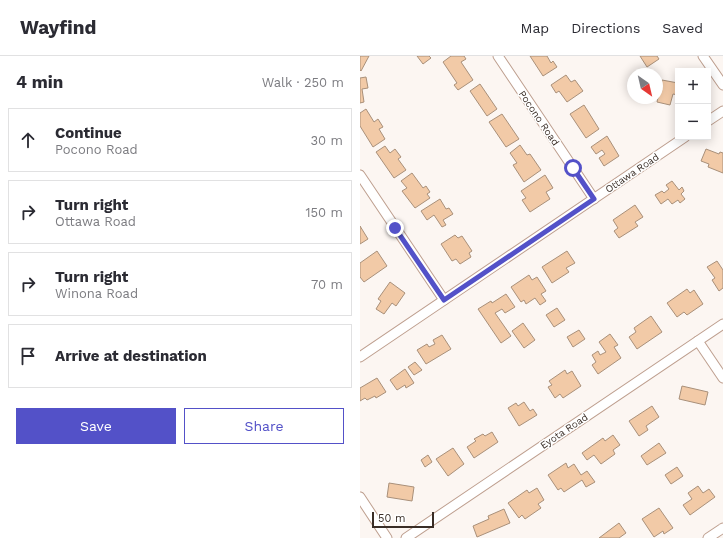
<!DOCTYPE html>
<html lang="en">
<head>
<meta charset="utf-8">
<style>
	body { margin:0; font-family:"Work Sans",sans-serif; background:#f2f2f3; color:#2b2b33 }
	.controls { position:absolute; right:12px; top:12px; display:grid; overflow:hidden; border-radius:0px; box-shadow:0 2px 10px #0003 }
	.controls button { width:36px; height:36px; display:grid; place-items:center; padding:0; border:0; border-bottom:1px solid #e1e1e2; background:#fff; color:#2b2b33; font:20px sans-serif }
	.compass { position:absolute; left:267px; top:12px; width:36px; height:36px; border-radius:50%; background:#fff; box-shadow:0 2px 10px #0003; rotate:146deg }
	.scale { position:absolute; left:12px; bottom:10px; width:62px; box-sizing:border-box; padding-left:4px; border:2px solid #392d26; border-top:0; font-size:11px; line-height:14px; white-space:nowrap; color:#392d26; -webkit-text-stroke:3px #fff; paint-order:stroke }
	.stop { position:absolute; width:12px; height:12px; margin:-9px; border:3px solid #5351c8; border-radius:50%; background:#fff }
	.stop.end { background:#5351c8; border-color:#fff; box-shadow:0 1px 4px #0008 }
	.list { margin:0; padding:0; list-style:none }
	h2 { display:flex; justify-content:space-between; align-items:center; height:52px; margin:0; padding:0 16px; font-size:17px }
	h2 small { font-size:13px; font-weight:400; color:#7c7c81 }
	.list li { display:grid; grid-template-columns:26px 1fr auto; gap:12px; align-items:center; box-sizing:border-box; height:64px; margin:0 8px 8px; padding:0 8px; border:1px solid #e1e1e2; border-radius:0px }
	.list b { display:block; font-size:15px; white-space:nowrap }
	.list p { margin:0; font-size:13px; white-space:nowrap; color:#7c7c81 }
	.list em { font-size:13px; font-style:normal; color:#7c7c81 }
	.actions { display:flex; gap:8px; padding:12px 16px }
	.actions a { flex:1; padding:9px 0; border:1px solid #5351c8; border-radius:0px; text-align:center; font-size:14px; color:#5351c8 }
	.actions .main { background:#5351c8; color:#fff }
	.icon { flex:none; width:22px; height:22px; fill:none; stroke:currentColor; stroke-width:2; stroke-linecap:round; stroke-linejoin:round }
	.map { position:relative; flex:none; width:363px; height:482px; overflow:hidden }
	header { display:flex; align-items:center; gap:24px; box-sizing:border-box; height:56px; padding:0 20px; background:#fff; border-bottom:1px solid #e1e1e2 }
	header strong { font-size:19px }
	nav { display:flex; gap:22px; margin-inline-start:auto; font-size:14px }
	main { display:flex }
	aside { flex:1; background:#fff }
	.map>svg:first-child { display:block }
	.building { fill:#f2caa7; stroke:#a9907a }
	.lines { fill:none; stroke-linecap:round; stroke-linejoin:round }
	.minor-casing { stroke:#be9f8f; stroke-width:11 }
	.minor { stroke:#fff; stroke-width:9 }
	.route { stroke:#5351c8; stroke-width:5 }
	.labels { text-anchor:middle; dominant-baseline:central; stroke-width:3; stroke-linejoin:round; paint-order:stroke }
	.street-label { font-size:10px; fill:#392d26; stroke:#fff }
</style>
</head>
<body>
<header>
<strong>Wayfind</strong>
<nav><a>Map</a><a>Directions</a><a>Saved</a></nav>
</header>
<main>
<aside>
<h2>4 min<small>Walk · 250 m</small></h2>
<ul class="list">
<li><svg class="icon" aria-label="ahead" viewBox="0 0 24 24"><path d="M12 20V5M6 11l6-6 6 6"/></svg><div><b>Continue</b><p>Pocono Road</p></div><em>30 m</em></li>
<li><svg class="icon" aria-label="right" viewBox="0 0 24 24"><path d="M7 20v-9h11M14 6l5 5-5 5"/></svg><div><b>Turn right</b><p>Ottawa Road</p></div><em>150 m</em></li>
<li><svg class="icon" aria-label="right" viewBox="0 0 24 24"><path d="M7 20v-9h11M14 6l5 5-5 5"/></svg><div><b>Turn right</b><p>Winona Road</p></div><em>70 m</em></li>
<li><svg class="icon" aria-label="arrive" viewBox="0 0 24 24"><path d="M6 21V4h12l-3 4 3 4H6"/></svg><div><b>Arrive at destination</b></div></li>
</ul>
<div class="actions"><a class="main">Save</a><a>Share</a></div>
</aside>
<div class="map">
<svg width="363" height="482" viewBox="0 0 363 482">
	<rect width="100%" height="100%" fill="#fcf6f2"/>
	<!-- building -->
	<g class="building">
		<polygon points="0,0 9,0 1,15 0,14"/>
		<polygon points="57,0 69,0 71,2 63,8"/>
		<polygon points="91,0 104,0 106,3 101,6 113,24 98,34 94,29 97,27 83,6"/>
		<polygon points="170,0 187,0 191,7 193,5 197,11 183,20"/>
		<polygon points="280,0 297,0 299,3 287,11"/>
		<polygon points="206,19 211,26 215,24 223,35 207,46 199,35 196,37 191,29"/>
		<polygon points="6,21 8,32 2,33 4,46 0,47 0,22"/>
		<polygon points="302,24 318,27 318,39 313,38 310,49 297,46"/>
		<polygon points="120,28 137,53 127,60 110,35"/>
		<polygon points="224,49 239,73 226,82 210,58"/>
		<polygon points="6,53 14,66 18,63 23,71 19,73 25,83 13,91 0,70 0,57"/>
		<polygon points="142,58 159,83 146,91 129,66"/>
		<polygon points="247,80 259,100 244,110 239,102 245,98 242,94 236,98 231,91"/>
		<polygon points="160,89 167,99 170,98 181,114 164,126 153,109 157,107 150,97"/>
		<polygon points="25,90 30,97 35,93 41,101 38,103 46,114 34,122 16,96"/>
		<polygon points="346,93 359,98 360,96 363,97 363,117 348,111 349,108 341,105"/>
		<polygon points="52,117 63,132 66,130 70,136 67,138 70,142 55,152 42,135 47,132 41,125"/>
		<polygon points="185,119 193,132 186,136 190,143 170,156 162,144 166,142 161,135"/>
		<polygon points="312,125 319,134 322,131 324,135 321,138 325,143 320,147 318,144 312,148 308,143 301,148 295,139 302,135 304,137 309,133 306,129"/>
		<polygon points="80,143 86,153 89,152 93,158 83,164 86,169 82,171 74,159 67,164 61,155"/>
		<polygon points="275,149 283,161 275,166 278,170 259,182 254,175 258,172 253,164"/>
		<polygon points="0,170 8,183 0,188"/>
		<polygon points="95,179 98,182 102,180 112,195 109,197 111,201 100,208 96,203 92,205 81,188"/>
		<polygon points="17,195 27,210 4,226 0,221 0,207"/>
		<polygon points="207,195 215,207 206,212 209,216 192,227 182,211"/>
		<polygon points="357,205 363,214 363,232 359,235 352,224 355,222 347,211"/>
		<polygon points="169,219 172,224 177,221 186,235 181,238 186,245 180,249 175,242 166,248 164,244 161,246 151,231"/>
		<polygon points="30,226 45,237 36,250 32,247 24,258 16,253 21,245 18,243"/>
		<polygon points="327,233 330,237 334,234 343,248 327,259 324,256 317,261 307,247"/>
		<polygon points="146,238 155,251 145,257 142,253 135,257 151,280 141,287 118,253 131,245 132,247"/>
		<polygon points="197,252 205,264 194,271 186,259"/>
		<polygon points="291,260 302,276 277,293 269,281 276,276 274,272"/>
		<polygon points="163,267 175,284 164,292 152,275"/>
		<polygon points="219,274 225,283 213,291 207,281"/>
		<polygon points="250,278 258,289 254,291 261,302 238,318 232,309 236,306 232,299 238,295 240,299 246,296 239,286"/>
		<polygon points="82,279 91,293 66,308 57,294 67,288 69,291 75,288 73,284"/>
		<polygon points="55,306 62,314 54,319 48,311"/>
		<polygon points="45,313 54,327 46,332 45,329 37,334 30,324"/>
		<polygon points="205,314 207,318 212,315 221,330 203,342 200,338 195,342 188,331 192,329 189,325"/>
		<polygon points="17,322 26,336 16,342 15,340 7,344 5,342 0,345 0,332"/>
		<polygon points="322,330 348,336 345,349 319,343"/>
		<polygon points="164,346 170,355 173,353 177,359 159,370 148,352 156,347 158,350"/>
		<polygon points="292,350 299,361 286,370 288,374 279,380 269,365"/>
		<polygon points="132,376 138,386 114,402 107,391 116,385 114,383 123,378 125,380"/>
		<polygon points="253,379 260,389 253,394 255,398 241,408 234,399 227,404 222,397 243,382 245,385"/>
		<polygon points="299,387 306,397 287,409 281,400"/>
		<polygon points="93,392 104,408 88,420 76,403"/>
		<polygon points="68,399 72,406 65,411 61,404"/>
		<polygon points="206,407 208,412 214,408 221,419 227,415 235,426 226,431 222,424 204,436 201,432 198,434 188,419"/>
		<polygon points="317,411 323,420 311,428 305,419"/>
		<polygon points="29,427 54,431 52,445 27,441"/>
		<polygon points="338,430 343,437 349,433 355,441 330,459 323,449 332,443 328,437"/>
		<polygon points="177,432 184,444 178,448 181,452 165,463 162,459 159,462 148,447 167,434 169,437"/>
		<polygon points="299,452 313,472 304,478 303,475 294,481 282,463"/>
		<polygon points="144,453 150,467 117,481 113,470 129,463 128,460"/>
		<polygon points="259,467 266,477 259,482 239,482"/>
	</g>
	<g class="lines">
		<defs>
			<g id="minor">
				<polyline points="138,0 234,143"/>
				<polyline points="343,0 363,29"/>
				<polyline points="348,65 363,55"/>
				<polyline points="0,119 84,244"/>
				<polyline points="338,285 363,322"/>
				<polyline points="0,301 325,81"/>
				<polyline points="0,441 27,482"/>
				<polyline points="46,482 363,268"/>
				<polyline points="348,482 363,472"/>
			</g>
		</defs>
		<!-- minor casing -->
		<use href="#minor" class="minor-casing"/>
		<!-- minor -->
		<use href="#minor" class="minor"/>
	</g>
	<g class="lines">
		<!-- route -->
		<polyline class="route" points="35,172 84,244 234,143 213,112"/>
	</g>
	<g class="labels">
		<!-- street labels -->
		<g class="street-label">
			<text transform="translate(179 62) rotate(56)">Pocono Road</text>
			<text transform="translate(272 117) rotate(-34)">Ottawa Road</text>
			<text transform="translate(204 375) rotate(-34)">Eyota Road</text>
		</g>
	</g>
</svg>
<div class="controls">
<button>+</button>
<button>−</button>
</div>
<svg class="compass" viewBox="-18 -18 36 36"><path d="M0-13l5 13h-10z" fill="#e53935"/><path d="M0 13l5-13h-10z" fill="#7c7c81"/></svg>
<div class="scale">50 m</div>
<div class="stop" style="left:213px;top:112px"></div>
<div class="stop end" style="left:35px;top:172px"></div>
</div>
</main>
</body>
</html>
